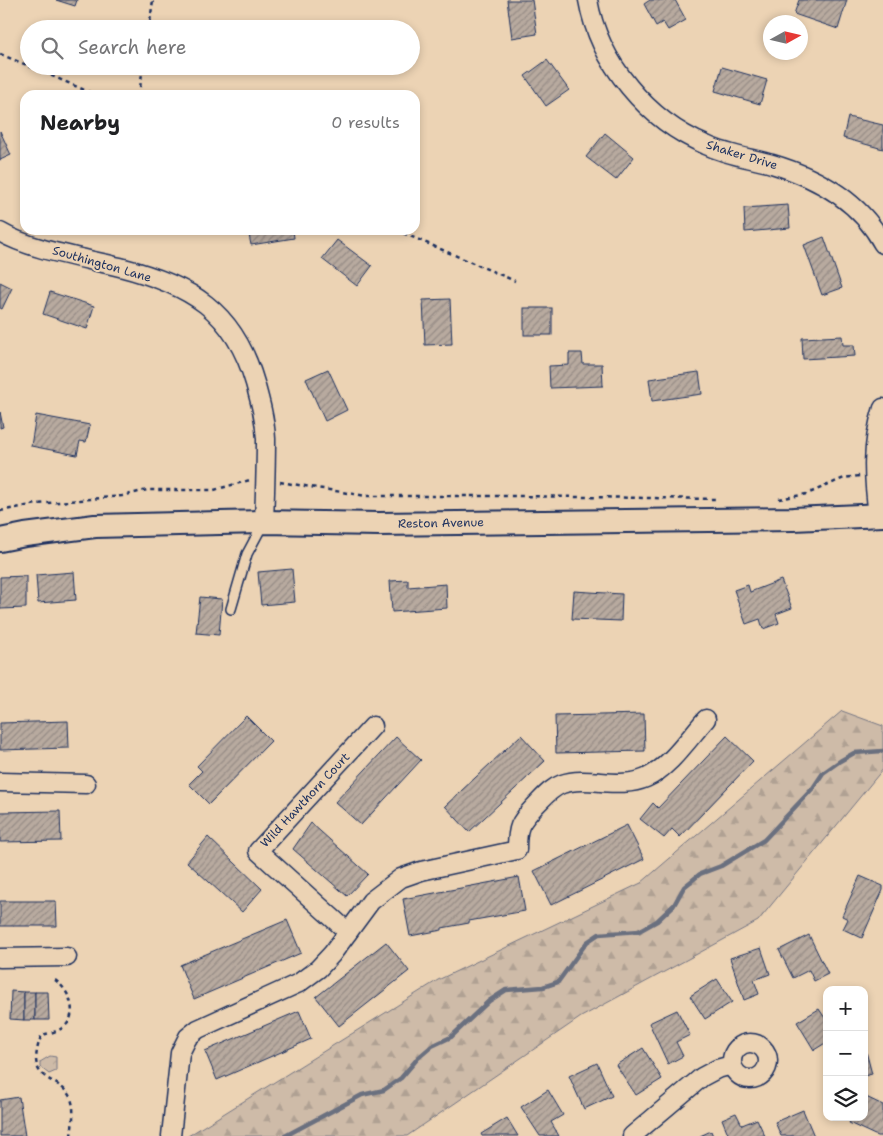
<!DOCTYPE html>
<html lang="en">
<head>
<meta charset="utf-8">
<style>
	body { margin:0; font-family:"Shantell Sans",sans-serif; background:#f6f6f6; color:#202124 }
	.controls { position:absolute; right:15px; bottom:15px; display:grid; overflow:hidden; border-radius:10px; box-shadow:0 2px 8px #0003 }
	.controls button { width:45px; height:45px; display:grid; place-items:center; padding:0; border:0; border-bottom:1px solid #e0e0e0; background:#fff; color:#202124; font:25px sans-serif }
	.compass { position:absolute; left:763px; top:15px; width:45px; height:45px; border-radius:50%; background:#fff; box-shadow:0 2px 8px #0003; rotate:82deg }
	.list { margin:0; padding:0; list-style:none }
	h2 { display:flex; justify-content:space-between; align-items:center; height:65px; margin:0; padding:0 20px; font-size:21px }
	h2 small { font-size:16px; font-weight:400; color:#757577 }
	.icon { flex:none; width:28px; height:28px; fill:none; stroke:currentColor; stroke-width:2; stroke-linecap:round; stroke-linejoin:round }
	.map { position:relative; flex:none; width:883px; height:1136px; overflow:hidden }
	.search { position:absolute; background:#fff; box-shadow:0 2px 8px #0003; left:20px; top:20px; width:400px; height:55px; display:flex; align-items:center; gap:12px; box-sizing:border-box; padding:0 18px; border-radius:28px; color:#757577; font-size:19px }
	.panel { position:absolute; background:#fff; box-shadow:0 2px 8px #0003; left:20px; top:90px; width:400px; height:145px; border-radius:15px }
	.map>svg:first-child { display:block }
	.forest { fill:url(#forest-firs); stroke:#747583 }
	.park { fill:url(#park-crowns); stroke:#747583 }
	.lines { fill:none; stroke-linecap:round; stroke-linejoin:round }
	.stream { stroke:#6b6f7f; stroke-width:4.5 }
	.building { fill:url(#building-hatch); stroke:#1b2f5e }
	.service-casing { stroke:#1b2f5e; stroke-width:12 }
	.minor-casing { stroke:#1b2f5e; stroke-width:21 }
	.tertiary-casing { stroke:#1b2f5e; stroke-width:26 }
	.path { stroke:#1b2f5e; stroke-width:2.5; stroke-dasharray:4 4; stroke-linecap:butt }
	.service { stroke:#ecd3b4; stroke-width:9 }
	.minor { stroke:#ecd3b4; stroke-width:18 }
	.tertiary { stroke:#ecd3b4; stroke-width:22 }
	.labels { text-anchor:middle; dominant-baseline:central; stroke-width:4; stroke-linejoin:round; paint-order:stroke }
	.street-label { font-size:12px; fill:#1b2f5e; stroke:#ecd3b4 }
</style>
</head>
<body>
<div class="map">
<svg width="883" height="1136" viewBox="0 0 883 1136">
	<defs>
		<pattern id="forest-firs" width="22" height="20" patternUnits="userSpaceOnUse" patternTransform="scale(1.25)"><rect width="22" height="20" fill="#cebba8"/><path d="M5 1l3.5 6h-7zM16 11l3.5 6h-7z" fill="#b0a193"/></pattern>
		<pattern id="park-crowns" width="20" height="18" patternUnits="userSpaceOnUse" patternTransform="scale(1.25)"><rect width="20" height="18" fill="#cebba8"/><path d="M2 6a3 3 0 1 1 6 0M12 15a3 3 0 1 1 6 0" fill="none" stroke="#b0a193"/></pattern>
		<pattern id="building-hatch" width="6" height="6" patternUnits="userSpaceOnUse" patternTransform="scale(1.25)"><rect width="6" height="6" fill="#b8aa9f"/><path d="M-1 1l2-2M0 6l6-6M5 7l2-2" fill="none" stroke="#958b85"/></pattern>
	</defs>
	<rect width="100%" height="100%" fill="#ecd3b4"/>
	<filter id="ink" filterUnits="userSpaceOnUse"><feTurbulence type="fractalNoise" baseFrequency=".02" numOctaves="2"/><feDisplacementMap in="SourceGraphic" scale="10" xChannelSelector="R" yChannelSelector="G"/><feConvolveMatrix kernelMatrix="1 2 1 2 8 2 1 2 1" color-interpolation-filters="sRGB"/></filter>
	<g filter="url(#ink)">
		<!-- forest -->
		<polygon class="forest" points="842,711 883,726 883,769 758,921 581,1017 407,1136 188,1136 438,980 641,883"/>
		<!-- park -->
		<polygon class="park" points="50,1056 56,1057 56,1071 49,1074 40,1067 40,1062"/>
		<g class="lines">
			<!-- stream -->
			<polyline class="stream" points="285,1136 362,1095 384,1090 401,1078 418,1058 432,1046 451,1037 489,1001 506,990 543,987 558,982 587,942 599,934 639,931 657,921 674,905 684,887 700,874 721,866 764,840 813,788 823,773 840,761 854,753 883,751"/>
		</g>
		<!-- building -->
		<g class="building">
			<polygon points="56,0 77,0 75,6"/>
			<polygon points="507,0 532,0 537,34 512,38"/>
			<polygon points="650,0 675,0 686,20 668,30 663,22 656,26 644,4"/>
			<polygon points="799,0 847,0 838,29 794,14"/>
			<polygon points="547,60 569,90 546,106 525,76"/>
			<polygon points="722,67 767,80 760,104 715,91"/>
			<polygon points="848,117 883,125 883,149 843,138"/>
			<polygon points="0,131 11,155 0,160"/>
			<polygon points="605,133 634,157 616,180 586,157"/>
			<polygon points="788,205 790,228 745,232 744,208"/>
			<polygon points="248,230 293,230 294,238 251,245"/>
			<polygon points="824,237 842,288 822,295 804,245"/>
			<polygon points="337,240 372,266 357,286 322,259"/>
			<polygon points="0,282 12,288 2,309 0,308"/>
			<polygon points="50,292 94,306 87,329 43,314"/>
			<polygon points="450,299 452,344 425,345 423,300"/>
			<rect x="524" y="308" width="28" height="27"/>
			<polygon points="842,336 843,345 854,345 855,356 803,359 802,338"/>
			<polygon points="569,353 582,353 583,364 602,364 603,386 550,388 549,366 569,365"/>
			<polygon points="328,369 347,410 325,421 306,379"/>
			<polygon points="699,372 702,394 652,401 649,379"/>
			<polygon points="0,412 3,427 0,428"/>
			<polygon points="36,415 90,425 86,442 80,441 77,455 31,446"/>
			<polygon points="292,569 295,602 261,605 258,572"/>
			<polygon points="74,572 76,600 38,603 36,575"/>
			<polygon points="26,576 26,608 0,609 0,577"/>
			<polygon points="408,580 408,587 446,584 447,608 392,612 390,581"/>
			<polygon points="781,580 792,608 776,614 779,623 763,629 760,619 746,624 734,590 748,585 750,592"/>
			<polygon points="574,591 622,594 621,621 572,619"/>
			<polygon points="200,597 222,599 219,635 196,633"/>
			<polygon points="644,714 645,751 556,753 555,716"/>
			<polygon points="246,716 271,741 209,804 189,784 202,771 197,766"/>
			<polygon points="68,721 69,748 0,750 0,723"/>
			<polygon points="521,735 545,761 469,832 445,806"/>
			<polygon points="727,736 753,761 680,837 672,829 664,838 640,819 653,803 658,808"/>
			<polygon points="396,737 421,760 361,825 335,802"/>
			<polygon points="60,811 61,841 0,842 0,812"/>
			<polygon points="311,823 368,874 347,896 293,849"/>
			<polygon points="627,825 644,859 551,905 534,871"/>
			<polygon points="208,837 262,889 242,912 187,862"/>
			<polygon points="860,876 883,886 883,890 862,938 843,929 848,919 842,916"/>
			<polygon points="519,877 525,911 469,921 469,923 442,928 442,930 410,936 403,899"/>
			<polygon points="0,901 56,901 57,926 0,926"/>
			<polygon points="287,920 301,953 194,999 180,965"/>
			<polygon points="809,935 828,974 814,981 809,970 793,978 779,950"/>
			<polygon points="386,942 409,971 339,1026 316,997"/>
			<polygon points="761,948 770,974 754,980 759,994 744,1000 730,958"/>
			<polygon points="717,979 732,1002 705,1019 690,996"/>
			<polygon points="11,991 24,992 24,1020 10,1019"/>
			<rect x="24" y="992" width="11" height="28"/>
			<polygon points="35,992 48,992 49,1020 35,1020"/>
			<polygon points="819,1009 827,1021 827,1042 814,1050 797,1022"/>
			<polygon points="677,1010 690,1035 676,1042 683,1056 668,1064 649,1023"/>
			<polygon points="299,1011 311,1039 217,1080 205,1051"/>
			<polygon points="864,1044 872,1074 864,1076"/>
			<polygon points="643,1048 662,1079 636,1095 616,1065"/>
			<polygon points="597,1063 612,1096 584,1109 569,1076"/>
			<polygon points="548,1090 563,1115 551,1122 559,1136 540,1136 521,1107"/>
			<polygon points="864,1096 883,1105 883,1131 881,1136 877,1136 849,1123 852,1117 864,1117"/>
			<polygon points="19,1097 25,1136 0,1136 0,1100"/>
			<polygon points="803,1110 814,1136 781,1136 775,1122"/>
			<polygon points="736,1113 742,1125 757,1119 765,1136 729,1136 722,1119"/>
			<polygon points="507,1118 518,1136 482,1136 481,1134"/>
			<polygon points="711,1131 713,1136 700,1136"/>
		</g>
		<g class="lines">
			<defs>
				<polyline id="service" points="231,609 247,554 263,524"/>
				<g id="minor">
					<path d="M588,0C599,63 648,121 706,145C727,155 750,158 772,164C816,177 860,201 883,244"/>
					<path d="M0,232C30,250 84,258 120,267C190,285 234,310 255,383C260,401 265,419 266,439C266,466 265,494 264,522"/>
					<path d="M878,515C873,477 871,446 883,408"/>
					<polyline points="0,782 86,784"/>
					<polyline points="348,932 258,851 373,726"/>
					<polyline points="0,958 67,957"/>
					<circle cx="750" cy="1061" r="18"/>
					<path d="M171,1136L180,1053L188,1037L198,1029L299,983L318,969L332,954L371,901L401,878L421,871L517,850C517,827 519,823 535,806C543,798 551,788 562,784C588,775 619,790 646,778C669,768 689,738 706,719"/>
					<polyline points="632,1136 702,1077 717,1069 732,1065"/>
				</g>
				<polyline id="tertiary" points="0,540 25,535 95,526 264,522 379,524 793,519 883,515"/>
			</defs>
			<!-- service casing -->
			<use href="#service" class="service-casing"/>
			<!-- minor casing -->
			<use href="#minor" class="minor-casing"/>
			<!-- tertiary casing -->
			<use href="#tertiary" class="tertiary-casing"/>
			<!-- path -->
			<g class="path">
				<polyline points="149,29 153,0"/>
				<polyline points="0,54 29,66"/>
				<polyline points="29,66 96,95"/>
				<polyline points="139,95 143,66"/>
				<polyline points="396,230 515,281"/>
				<polyline points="280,482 366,496 515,496 716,499"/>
				<polyline points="779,499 807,494 844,478 860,476"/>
				<polyline points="0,511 37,504 122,496 147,490 214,490 250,480"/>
				<path d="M55,980C68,989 78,1010 67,1024C61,1031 50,1033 42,1035C38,1043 37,1049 36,1058C36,1082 61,1079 70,1097C76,1108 72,1125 71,1136"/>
			</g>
			<!-- service -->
			<use href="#service" class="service"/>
			<!-- minor -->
			<use href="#minor" class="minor"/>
			<!-- tertiary -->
			<use href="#tertiary" class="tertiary"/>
		</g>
	</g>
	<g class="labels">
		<!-- street labels -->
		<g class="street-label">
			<text transform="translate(742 155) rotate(17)">Shaker Drive</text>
			<text transform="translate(102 264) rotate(16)">Southington Lane</text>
			<text transform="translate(441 523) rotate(-1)">Reston Avenue</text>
			<text transform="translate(305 800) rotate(-47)">Wild Hawthorn Court</text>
		</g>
	</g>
</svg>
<div class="controls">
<button>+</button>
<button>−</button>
<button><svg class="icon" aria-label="layers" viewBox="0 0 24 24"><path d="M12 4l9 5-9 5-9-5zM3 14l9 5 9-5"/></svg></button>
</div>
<svg class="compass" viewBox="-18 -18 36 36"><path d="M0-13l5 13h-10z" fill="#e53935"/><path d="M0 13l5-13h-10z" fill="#757577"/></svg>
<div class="search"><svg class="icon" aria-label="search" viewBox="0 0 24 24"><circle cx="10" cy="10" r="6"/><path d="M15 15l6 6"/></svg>Search here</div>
<section class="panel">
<h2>Nearby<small>0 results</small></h2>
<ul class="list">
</ul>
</section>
</div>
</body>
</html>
